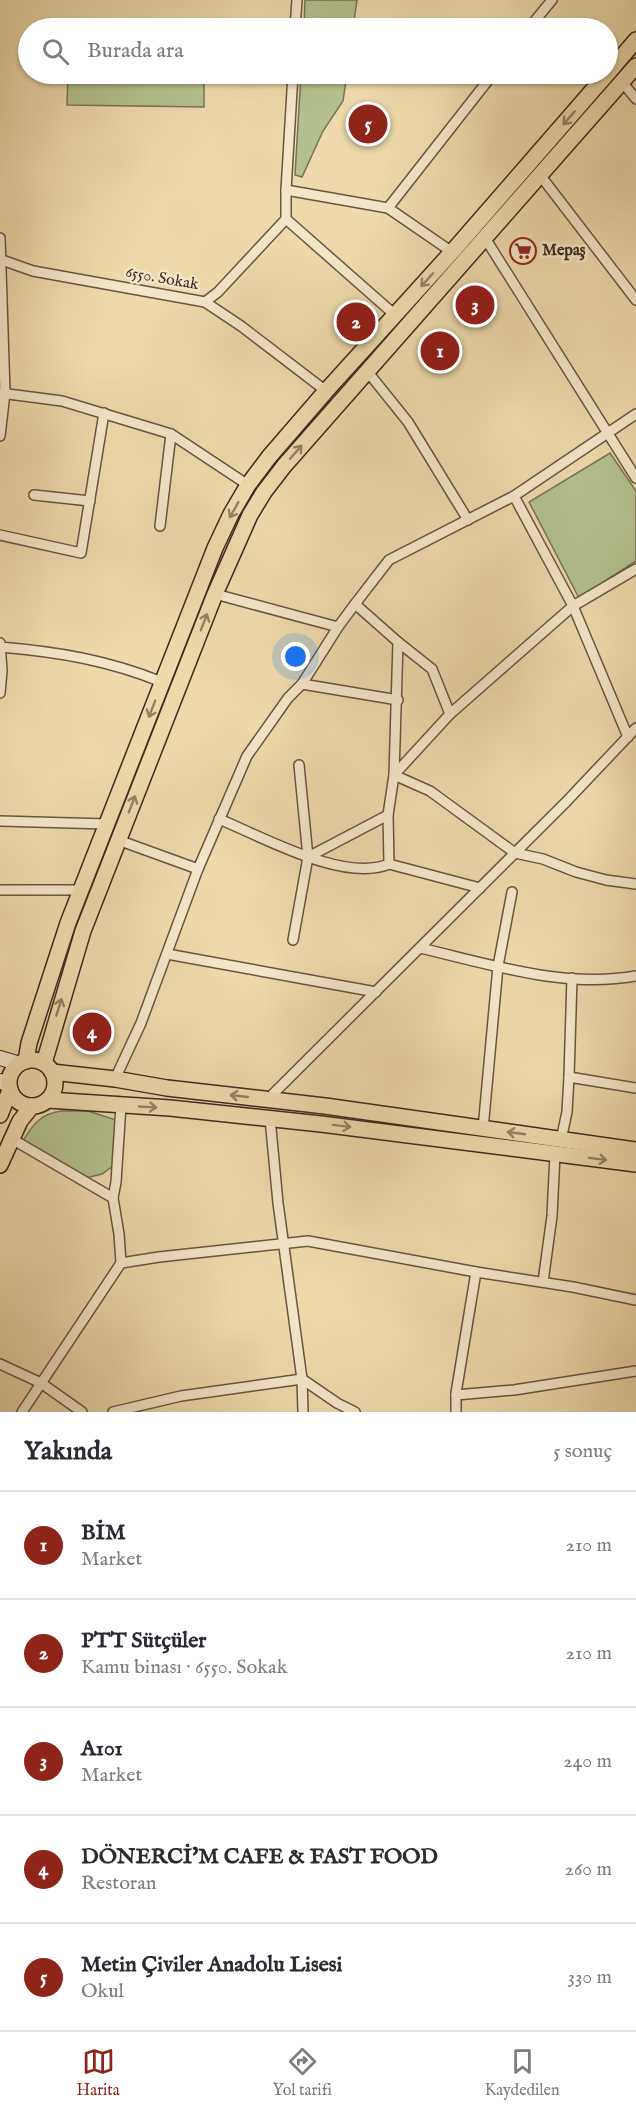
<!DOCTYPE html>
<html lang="tr">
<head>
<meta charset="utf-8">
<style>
	body { margin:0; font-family:"IM FELL English",serif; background:#f2f2f3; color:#2b2b33 }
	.you { position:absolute; left:296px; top:657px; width:21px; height:21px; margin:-15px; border:4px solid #fff; border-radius:50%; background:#1a73e8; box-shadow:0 0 0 9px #1a73e833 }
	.badge { display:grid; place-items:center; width:39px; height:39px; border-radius:50%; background:#8f2418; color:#fff; font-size:20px; font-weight:700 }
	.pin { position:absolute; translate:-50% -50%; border:3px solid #fff; box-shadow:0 2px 6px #0006 }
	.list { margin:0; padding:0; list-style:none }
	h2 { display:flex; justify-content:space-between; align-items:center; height:78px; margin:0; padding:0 24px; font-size:26px }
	h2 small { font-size:20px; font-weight:400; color:#7c7c81 }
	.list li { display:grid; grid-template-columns:39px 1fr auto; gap:18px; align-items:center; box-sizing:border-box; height:108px; padding:0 24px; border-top:2px solid #e1e1e2 }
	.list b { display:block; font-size:22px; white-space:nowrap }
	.list p { margin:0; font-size:20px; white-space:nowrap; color:#7c7c81 }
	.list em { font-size:20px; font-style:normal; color:#7c7c81 }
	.icon { flex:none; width:33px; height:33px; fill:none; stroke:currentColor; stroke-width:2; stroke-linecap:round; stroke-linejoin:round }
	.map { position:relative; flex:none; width:636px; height:1412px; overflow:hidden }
	.search { position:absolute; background:#fff; box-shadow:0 2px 4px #0004; left:18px; right:18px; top:18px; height:66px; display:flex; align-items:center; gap:15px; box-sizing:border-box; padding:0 21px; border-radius:33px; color:#7c7c81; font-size:22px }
	.sheet { height:618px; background:#fff }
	nav { display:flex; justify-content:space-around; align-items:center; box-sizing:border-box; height:84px; border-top:2px solid #e1e1e2; background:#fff; font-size:16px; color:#7c7c81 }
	nav a { display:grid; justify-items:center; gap:3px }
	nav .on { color:#8f2418 }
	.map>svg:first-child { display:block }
	.green { fill:#b3c08c; stroke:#777456; stroke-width:1.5 }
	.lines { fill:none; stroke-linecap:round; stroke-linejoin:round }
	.street-casing { stroke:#685542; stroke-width:12 }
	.secondary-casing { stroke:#3b291f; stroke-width:16 }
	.primary-casing { stroke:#3b291f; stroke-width:18 }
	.street { stroke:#f3e6c8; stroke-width:9 }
	.secondary { stroke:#f3e6c8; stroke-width:14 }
	.primary { stroke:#edd9aa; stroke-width:15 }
	.oneway { stroke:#948164 }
	.labels { text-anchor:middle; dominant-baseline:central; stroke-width:5; stroke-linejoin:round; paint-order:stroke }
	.poi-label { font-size:16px; font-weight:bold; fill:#3b291f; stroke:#f3e6c8; text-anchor:start }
	.street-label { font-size:16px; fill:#3b291f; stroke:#f3e6c8 }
</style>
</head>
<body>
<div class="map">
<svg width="636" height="1412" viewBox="0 0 636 1412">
	<rect width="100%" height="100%" fill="#edd9aa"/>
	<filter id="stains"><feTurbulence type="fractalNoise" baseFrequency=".00333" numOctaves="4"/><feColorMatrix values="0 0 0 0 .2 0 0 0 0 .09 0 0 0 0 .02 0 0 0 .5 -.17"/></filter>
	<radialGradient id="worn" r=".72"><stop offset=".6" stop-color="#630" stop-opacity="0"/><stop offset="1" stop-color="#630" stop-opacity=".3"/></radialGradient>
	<!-- green -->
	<g class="green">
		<polygon points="305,0 357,0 353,28 304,28"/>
		<polygon points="68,74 204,74 204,107 67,105"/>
		<polygon points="301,74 347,74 343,101 323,131 302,177 295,175"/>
		<polygon points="610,453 636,491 636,561 579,598 529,502"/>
		<path d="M61,1111H88L116,1120L113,1166L102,1174L86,1178L23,1141C33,1124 41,1114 61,1111Z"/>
	</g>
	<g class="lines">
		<defs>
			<g id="street">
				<polyline points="295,28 297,0"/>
				<polyline points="529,28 552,0"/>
				<polyline points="293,74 286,190 388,208"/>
				<polyline points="622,82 636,99"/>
				<polyline points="540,175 636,300"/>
				<polyline points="286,190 286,219 395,315"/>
				<polyline points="0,238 5,393 0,436"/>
				<polyline points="485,238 636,478"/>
				<polyline points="452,252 388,208 493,74"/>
				<polyline points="2,260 33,271 205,302 241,326 326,391"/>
				<polyline points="205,302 218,292 286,219"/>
				<polyline points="367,371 408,422 468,520"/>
				<polyline points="0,393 62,401 171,434 248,485"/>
				<polyline points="34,495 90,501"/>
				<polyline points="514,496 573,606 628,737"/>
				<polyline points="160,526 171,434"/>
				<polyline points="0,535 81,553 104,413"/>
				<polyline points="215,594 338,627"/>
				<polyline points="355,604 398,642 432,669 450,714"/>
				<polyline points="398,642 394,775 430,791 515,853 543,859 576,872 606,880 636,884"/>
				<polyline points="0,643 2,671 0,693"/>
				<path d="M0,647C59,652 107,660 162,682"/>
				<polyline points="302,684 398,700"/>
				<path d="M219,819C263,837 344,883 389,864"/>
				<polyline points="0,821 107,824"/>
				<polyline points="118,840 198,869"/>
				<polyline points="308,857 388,815"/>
				<polyline points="480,888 389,864 388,815 394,775 450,714 549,627 573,606 636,569"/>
				<polyline points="0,890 81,890"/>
				<polyline points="293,940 308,857 299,765"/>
				<path d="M420,948C490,964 564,989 636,976"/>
				<polyline points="167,954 376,992"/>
				<polyline points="572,978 569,1077 636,1088"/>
				<polyline points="115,1079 141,1023 198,869 247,756 288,698 302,684 338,627 355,604 389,560 514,496 636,414"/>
				<polyline points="267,1100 566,802 636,728"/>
				<polyline points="270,1118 278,1203 302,1379 303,1412"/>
				<polyline points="483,1129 498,966 512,892"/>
				<polyline points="12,1139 113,1198 119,1234 121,1263 22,1412"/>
				<polyline points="561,1140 567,1112 569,1077"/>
				<polyline points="113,1198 116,1182 121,1105"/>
				<polyline points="121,1263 159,1257 308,1241 476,1272 573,1287 636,1300"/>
				<polyline points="543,1282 552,1216 555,1154"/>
				<polyline points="0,1364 41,1383 82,1412"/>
				<polyline points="456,1395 514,1390 636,1371"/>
				<polyline points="113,1412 181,1396 302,1379 337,1403 355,1412"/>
				<polyline points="456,1412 456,1393 476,1272"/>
			</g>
			<g id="secondary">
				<polyline points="0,1058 20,1064"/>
				<polyline points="0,1081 9,1085"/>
			</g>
			<g id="primary">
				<polyline points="608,73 636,40"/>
				<circle cx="32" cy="1083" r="23"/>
				<polyline points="26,1061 29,1043 68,923 215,548 231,514 248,485 269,457 326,391 452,252 607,74"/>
				<polyline points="44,1063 83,931 215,594 250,515 264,492 284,466 636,66"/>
				<polyline points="52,1072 115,1079 167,1088 325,1106 636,1150"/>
				<polyline points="48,1100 170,1108 321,1124 636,1164"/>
				<polyline points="0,1115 10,1090"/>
				<polyline points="0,1165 20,1121 32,1106"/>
			</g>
		</defs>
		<!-- street casing -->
		<use href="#street" class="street-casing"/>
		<!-- secondary casing -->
		<use href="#secondary" class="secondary-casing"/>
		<!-- primary casing -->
		<use href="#primary" class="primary-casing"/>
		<!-- street -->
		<use href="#street" class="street"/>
		<!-- secondary -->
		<use href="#secondary" class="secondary"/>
		<!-- primary -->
		<use href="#primary" class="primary"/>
	</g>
	<!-- one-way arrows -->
	<defs><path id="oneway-shaft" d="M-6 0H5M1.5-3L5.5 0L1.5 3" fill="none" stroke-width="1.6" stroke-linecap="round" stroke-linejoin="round" transform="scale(1.5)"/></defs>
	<g class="oneway">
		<use href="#oneway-shaft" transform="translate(569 118) rotate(131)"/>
		<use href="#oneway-shaft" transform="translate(427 280) rotate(132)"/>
		<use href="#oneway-shaft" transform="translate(296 452) rotate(-49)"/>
		<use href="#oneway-shaft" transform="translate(234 510) rotate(119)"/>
		<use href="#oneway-shaft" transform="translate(204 622) rotate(-69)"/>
		<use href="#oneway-shaft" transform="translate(152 709) rotate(111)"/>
		<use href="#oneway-shaft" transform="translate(132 804) rotate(-69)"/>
		<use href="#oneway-shaft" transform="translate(59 1007) rotate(-73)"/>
		<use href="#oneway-shaft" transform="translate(239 1096) rotate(-174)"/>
		<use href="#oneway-shaft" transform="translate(148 1107) rotate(3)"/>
		<use href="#oneway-shaft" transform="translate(342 1126) rotate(7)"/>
		<use href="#oneway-shaft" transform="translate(516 1133) rotate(-172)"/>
		<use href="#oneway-shaft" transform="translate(598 1159) rotate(7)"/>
	</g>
	<!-- icons -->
	<defs>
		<symbol id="supermarket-ring" viewBox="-11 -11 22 22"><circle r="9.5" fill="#f3e6c8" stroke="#8f2418" stroke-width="1.5"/><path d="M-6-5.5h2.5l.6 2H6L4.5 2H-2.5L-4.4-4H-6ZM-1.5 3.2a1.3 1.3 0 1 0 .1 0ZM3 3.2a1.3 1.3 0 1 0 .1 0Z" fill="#8f2418"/></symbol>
	</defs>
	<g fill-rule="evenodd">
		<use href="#supermarket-ring" x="508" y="236" width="30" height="30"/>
	</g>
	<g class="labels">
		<!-- poi labels -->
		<g class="poi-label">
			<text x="542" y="251">Mepaş</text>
		</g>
		<!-- street labels -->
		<g class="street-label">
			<text transform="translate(162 279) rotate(10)">6550. Sokak</text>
		</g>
	</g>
	<rect width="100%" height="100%" filter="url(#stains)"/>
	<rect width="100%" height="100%" fill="url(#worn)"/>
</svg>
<div class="you"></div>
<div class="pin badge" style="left:440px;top:351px">1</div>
<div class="pin badge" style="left:356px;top:322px">2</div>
<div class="pin badge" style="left:475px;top:305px">3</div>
<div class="pin badge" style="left:92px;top:1032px">4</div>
<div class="pin badge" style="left:368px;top:124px">5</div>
<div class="search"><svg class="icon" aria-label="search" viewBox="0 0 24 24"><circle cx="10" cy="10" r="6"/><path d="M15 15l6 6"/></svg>Burada ara</div>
</div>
<section class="sheet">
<h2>Yakında<small>5 sonuç</small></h2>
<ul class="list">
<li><span class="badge">1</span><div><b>BİM</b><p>Market</p></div><em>210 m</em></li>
<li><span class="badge">2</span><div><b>PTT Sütçüler</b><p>Kamu binası · 6550. Sokak</p></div><em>210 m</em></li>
<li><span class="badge">3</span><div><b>A101</b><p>Market</p></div><em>240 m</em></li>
<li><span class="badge">4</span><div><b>DÖNERCİ'M CAFE &amp; FAST FOOD</b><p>Restoran</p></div><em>260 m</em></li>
<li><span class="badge">5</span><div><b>Metin Çiviler Anadolu Lisesi</b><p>Okul</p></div><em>330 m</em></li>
</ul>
</section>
<nav>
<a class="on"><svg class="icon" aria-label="map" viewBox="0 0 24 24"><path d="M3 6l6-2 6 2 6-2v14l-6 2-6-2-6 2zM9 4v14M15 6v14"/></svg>Harita</a>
<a><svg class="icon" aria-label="directions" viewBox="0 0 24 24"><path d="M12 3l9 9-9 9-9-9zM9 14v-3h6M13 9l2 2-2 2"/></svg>Yol tarifi</a>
<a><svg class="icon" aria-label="saved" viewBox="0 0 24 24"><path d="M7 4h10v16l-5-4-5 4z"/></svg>Kaydedilen</a>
</nav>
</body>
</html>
